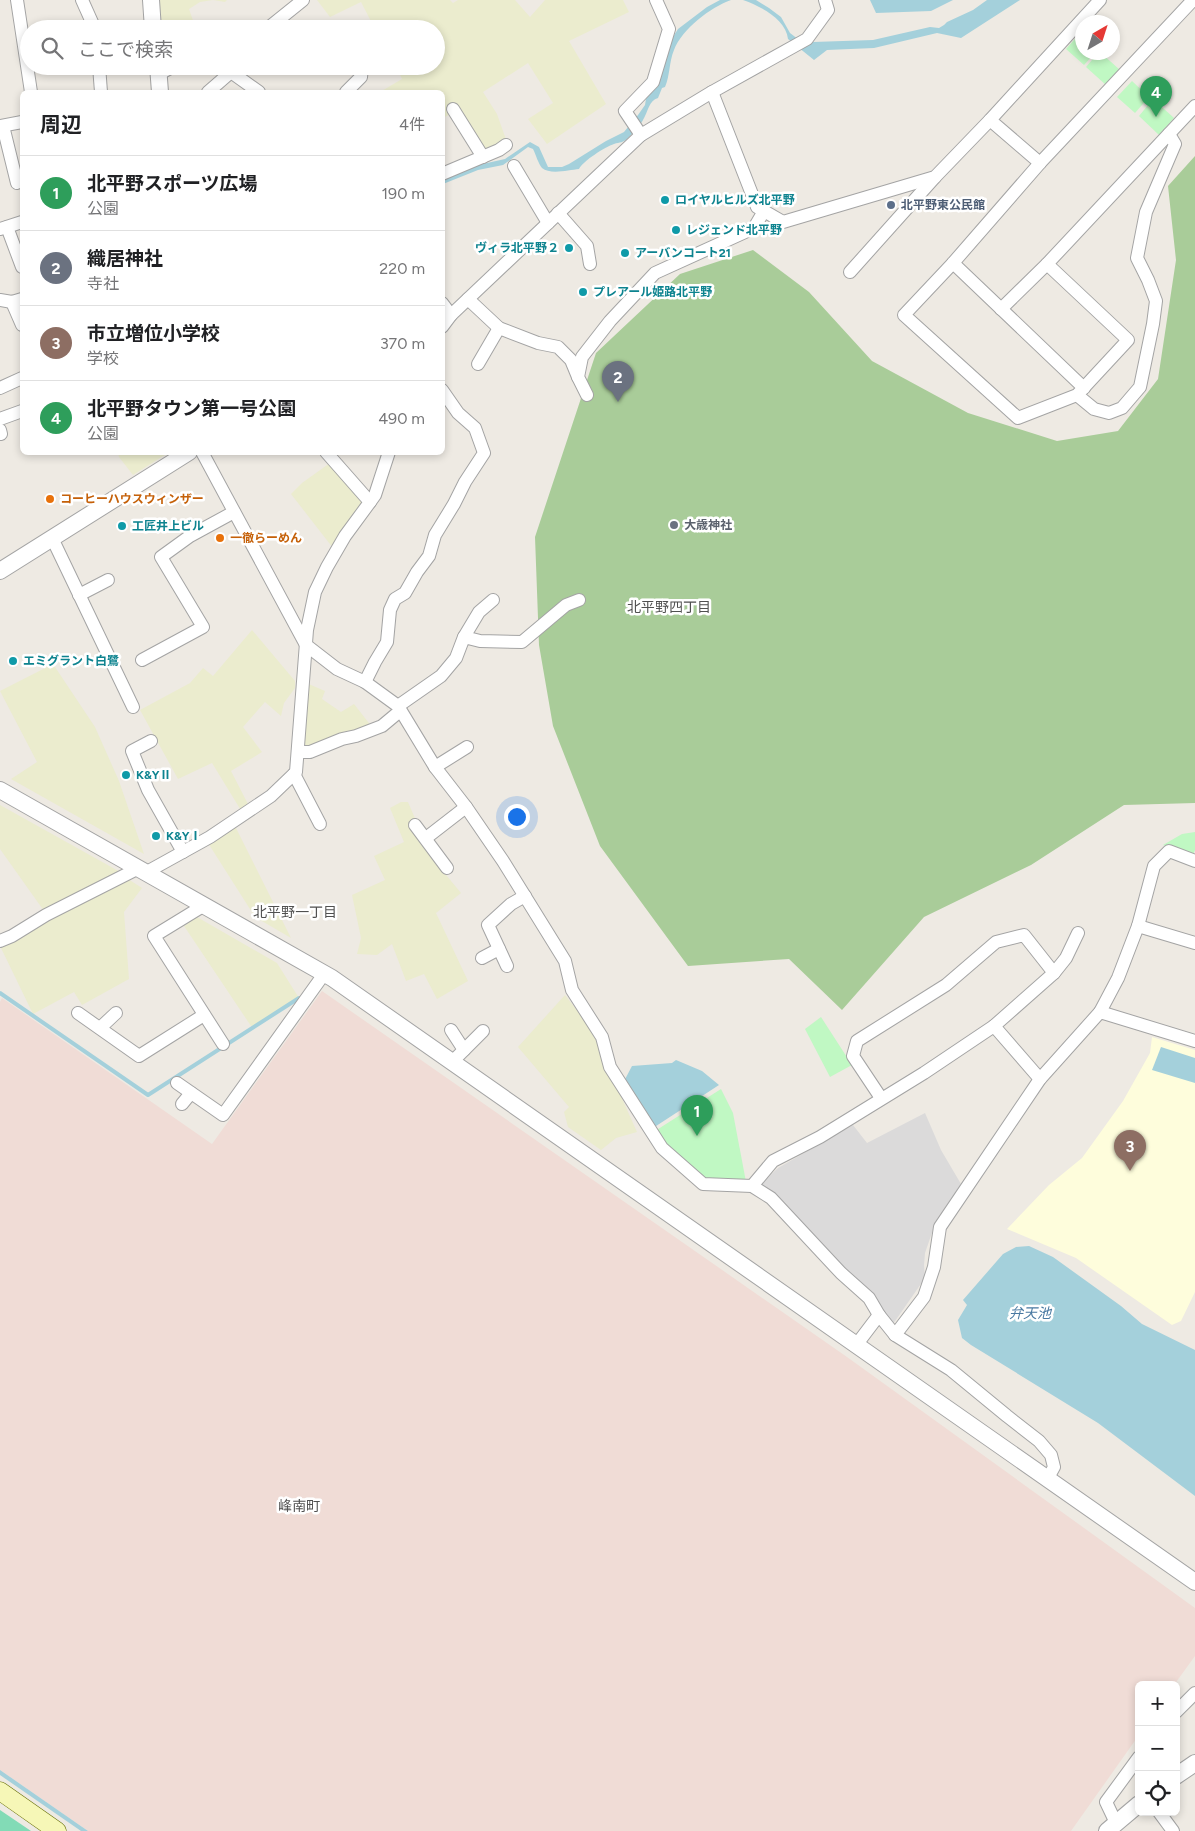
<!DOCTYPE html>
<html lang="ja">
<head>
<meta charset="utf-8">
<style>
	body { margin:0; font-family:Figtree,"Noto Sans JP",sans-serif; background:#f2f2f2; color:#202124 }
	.controls { position:absolute; right:15px; bottom:15px; display:grid; overflow:hidden; border-radius:8px; box-shadow:0 2px 8px #0003 }
	.controls button { width:45px; height:45px; display:grid; place-items:center; padding:0; border:0; border-bottom:1px solid #e0e0e0; background:#fff; color:#202124; font:25px sans-serif }
	.compass { position:absolute; left:1075px; top:15px; width:45px; height:45px; border-radius:50%; background:#fff; box-shadow:0 2px 8px #0003; rotate:39deg }
	.you { position:absolute; left:516px; top:816px; width:18px; height:18px; margin:-12px; border:4px solid #fff; border-radius:50%; background:#1a73e8; box-shadow:0 0 0 8px #1a73e833 }
	.badge { display:grid; place-items:center; width:32px; height:32px; border-radius:50%; background:#c4050b; color:#fff; font-size:16px; font-weight:700 }
	.pin { position:absolute; translate:-50% -41px; filter:drop-shadow(0 1px 2px #0008) }
	.pin::after { content:''; position:absolute; top:26px; width:18px; height:15px; background:inherit; clip-path:polygon(0 0,100% 0,50% 100%) }
	.list { margin:0; padding:0; list-style:none }
	h2 { display:flex; justify-content:space-between; align-items:center; height:65px; margin:0; padding:0 20px; font-size:21px }
	h2 small { font-size:16px; font-weight:400; color:#757577 }
	.list li { display:grid; grid-template-columns:32px 1fr auto; gap:15px; align-items:center; box-sizing:border-box; height:75px; padding:0 20px; border-top:1px solid #e0e0e0 }
	.list b { display:block; font-size:19px; white-space:nowrap }
	.list p { margin:0; font-size:16px; white-space:nowrap; color:#757577 }
	.list em { font-size:16px; font-style:normal; color:#757577 }
	.icon { flex:none; width:28px; height:28px; fill:none; stroke:currentColor; stroke-width:2; stroke-linecap:round; stroke-linejoin:round }
	.map { position:relative; flex:none; width:1195px; height:1831px; overflow:hidden }
	.search { position:absolute; background:#fff; box-shadow:0 2px 8px #0003; left:20px; top:20px; width:425px; height:55px; display:flex; align-items:center; gap:12px; box-sizing:border-box; padding:0 18px; border-radius:28px; color:#757577; font-size:19px }
	.panel { position:absolute; background:#fff; box-shadow:0 2px 8px #0003; left:20px; top:90px; width:425px; height:365px; border-radius:8px }
	.map>svg:first-child { display:block }
	.residential { fill:#dbdada }
	.education { fill:#fefddc }
	.military { fill:#f0dcd6 }
	.farmland { fill:#ebecce }
	.forest { fill:#a9cc99 }
	.park { fill:#c0f8c3 }
	.pitch { fill:#82dbb6 }
	.water { fill:#a4d0db }
	.lines { fill:none; stroke-linecap:round; stroke-linejoin:round }
	.stream { stroke:#a4d0db; stroke-width:4 }
	.minor-casing { stroke:#a4a4a4; stroke-width:14 }
	.tertiary-casing { stroke:#a4a4a4; stroke-width:18 }
	.secondary-casing { stroke:#687008; stroke-width:19 }
	.minor { stroke:#fff; stroke-width:12 }
	.tertiary { stroke:#fff; stroke-width:16 }
	.secondary { stroke:#f6f7b7; stroke-width:18 }
	.culture-dot { fill:#0f9aa8; stroke:#fff; stroke-width:2 }
	.service-dot { fill:#5c6f8a; stroke:#fff; stroke-width:2 }
	.food-dot { fill:#e8710a; stroke:#fff; stroke-width:2 }
	.worship-dot { fill:#6b7280; stroke:#fff; stroke-width:2 }
	.labels { text-anchor:middle; dominant-baseline:central; stroke-width:5; stroke-linejoin:round; paint-order:stroke }
	.culture-label { font-size:12px; font-weight:bold; fill:#0d838f; stroke:#fff; text-anchor:start }
	.service-label { font-size:12px; font-weight:bold; fill:#4e5e75; stroke:#fff; text-anchor:start }
	.food-label { font-size:12px; font-weight:bold; fill:#c56008; stroke:#fff; text-anchor:start }
	.worship-label { font-size:12px; font-weight:bold; fill:#5b616d; stroke:#fff; text-anchor:start }
	.neighbourhood-label { font-size:14px; fill:#505050; stroke:#fff }
	.water-label { font-size:14px; font-style:italic; fill:#4979a2; stroke:#fff }
</style>
</head>
<body>
<div class="map">
<svg width="1195" height="1831" viewBox="0 0 1195 1831">
	<rect width="100%" height="100%" fill="#eeeae3"/>
	<!-- residential -->
	<polygon class="residential" points="925,1113 941,1150 961,1184 936,1221 925,1253 924,1265 925,1278 893,1324 760,1185 778,1168 853,1125 867,1143"/>
	<!-- education -->
	<polygon class="education" points="1152,1037 1195,1050 1195,1292 1181,1321 1172,1325 1076,1258 1007,1229 1049,1185 1082,1158 1123,1101 1150,1053"/>
	<!-- military -->
	<polygon class="military" points="322,991 847,1357 1195,1608 1195,1656 1174,1685 1139,1685 1139,1735 1071,1831 88,1831 0,1770 0,1002 2,998 212,1144"/>
	<!-- farmland -->
	<g class="farmland">
		<polygon points="158,0 227,0 225,2 213,0 200,2 189,9 196,29 161,29"/>
		<polygon points="317,0 450,0 453,3 458,0 515,0 530,17 545,0 623,0 629,12 569,41 606,104 547,144 528,119 553,103 528,63 483,92 497,114 509,148 481,161 454,112 443,118 442,92 380,92 402,79 396,66 436,66 436,29 375,29 361,2 330,17"/>
		<polygon points="118,453 118,452 168,453 133,475 119,457"/>
		<polygon points="330,463 367,504 333,548 291,494 302,483"/>
		<polygon points="252,630 295,681 295,688 284,703 281,716 265,702 243,727 262,752 231,771 249,806 242,812 212,763 178,779 140,710 190,683 203,668 213,676"/>
		<polygon points="53,664 95,727 119,781 144,854 11,779 37,762 0,691"/>
		<polygon points="304,682 325,691 322,699 341,712 354,704 372,727 304,748 302,746"/>
		<polygon points="401,802 408,802 432,858 461,893 436,913 468,981 437,999 424,974 406,981 392,944 377,955 357,954 361,938 352,895 385,880 374,856 404,842 390,808"/>
		<polygon points="0,805 122,873 44,911 0,849"/>
		<polygon points="235,826 291,938 255,917 208,843"/>
		<polygon points="128,879 142,888 124,912 129,979 82,1005 74,992 33,1014 1,948 7,942"/>
		<polygon points="197,917 277,963 299,998 253,1029 184,926"/>
		<polygon points="565,995 590,1027 637,1132 616,1138 601,1150 568,1127 564,1112 569,1107 518,1047"/>
	</g>
	<!-- forest -->
	<polygon class="forest" points="1195,156 1195,803 1124,805 1031,865 924,917 842,1010 789,959 688,966 600,846 553,726 539,645 535,537 596,353 680,274 753,250 809,292 872,361 968,413 1057,441 1118,431 1158,379 1176,260 1168,186"/>
	<!-- park -->
	<g class="park">
		<polygon points="1080,33 1082,36 1082,52 1095,53 1084,65 1066,49"/>
		<polygon points="1098,53 1101,53 1120,70 1106,85 1086,67"/>
		<polygon points="1132,81 1149,97 1135,113 1117,97"/>
		<polygon points="1153,99 1174,118 1159,135 1139,116"/>
		<polygon points="1195,832 1195,850 1193,855 1163,845 1182,834"/>
		<polygon points="821,1017 852,1065 830,1077 805,1029"/>
		<polygon points="721,1089 733,1113 746,1182 700,1178 666,1145 655,1131"/>
	</g>
	<!-- pitch -->
	<polygon class="pitch" points="0,1810 31,1831 0,1831"/>
	<!-- water -->
	<g class="water">
		<path d="M720,0H731C711,7 682,29 674,50C669,62 670,76 665,87L662,88L658,98C649,100 648,112 643,120C640,126 633,133 628,138C623,143 620,142 614,144C605,147 583,161 579,169C569,170 550,175 542,168C538,163 536,155 533,149L528,147L503,165L478,170L443,184L442,179L478,165L505,159L530,142L539,147L548,167H562L569,164L606,141L624,132L638,115L645,105L646,99L657,82L671,40L678,29L707,7Z"/>
		<path d="M743,0H756L769,8L781,17L790,33L807,46L813,42L873,40L930,27L939,28L944,25L947,22L973,10L987,0H1020L961,38L937,33L874,48L827,50L814,60L788,39C786,19 760,6 743,0Z"/>
		<polygon points="870,0 953,0 931,11 876,13"/>
		<polygon points="1161,1047 1195,1058 1195,1083 1152,1070"/>
		<polygon points="676,1060 702,1071 719,1085 653,1128 622,1085 632,1066 672,1063"/>
		<polygon points="1029,1246 1053,1257 1121,1306 1142,1324 1195,1350 1195,1496 1098,1423 971,1345 962,1338 958,1320 967,1305 963,1300 1003,1254 1016,1247"/>
		<polygon points="0,1770 88,1831 81,1831 0,1775"/>
	</g>
	<g class="lines">
		<!-- stream -->
		<polyline class="stream" points="0,993 148,1095 299,998"/>
		<defs>
			<g id="minor">
				<polyline points="17,0 31,92"/>
				<polyline points="82,0 95,29"/>
				<polyline points="267,29 303,0"/>
				<polyline points="99,66 101,92"/>
				<polyline points="231,72 259,92"/>
				<polyline points="159,74 174,66"/>
				<polyline points="208,92 231,72 235,66"/>
				<polyline points="346,92 361,77 362,68"/>
				<polyline points="712,92 757,207 783,222 935,177 990,120 1100,0"/>
				<polyline points="453,109 483,157"/>
				<polyline points="990,120 1040,163"/>
				<polyline points="0,126 22,122"/>
				<polyline points="3,126 17,183"/>
				<polyline points="641,135 625,111 653,82 669,29 656,0"/>
				<polyline points="514,166 548,223"/>
				<polyline points="442,174 499,150 506,145"/>
				<polyline points="558,213 587,246 590,264"/>
				<polyline points="7,227 22,267"/>
				<polyline points="0,229 22,222"/>
				<polyline points="953,263 1084,388"/>
				<polyline points="1047,264 1128,340 1077,395 1018,418 904,315 953,263 1040,163 1193,0"/>
				<polyline points="850,272 935,177"/>
				<polyline points="468,299 499,328 538,343 558,347 571,360 578,377"/>
				<polyline points="0,300 12,302 22,299"/>
				<polyline points="12,302 22,325"/>
				<polyline points="442,303 451,315 442,327"/>
				<polyline points="1001,309 1047,264 1195,106"/>
				<polyline points="442,317 451,315 641,135 712,92 807,39 828,10 825,0"/>
				<polyline points="478,364 499,328"/>
				<polyline points="0,388 22,378"/>
				<polyline points="587,395 578,377 582,357 610,321 655,273 754,228 764,211"/>
				<polyline points="1077,395 1094,409 1109,413 1122,408 1140,387 1153,324 1156,301 1148,280 1137,258 1146,212 1175,144 1169,134"/>
				<polyline points="0,419 22,411"/>
				<polyline points="0,430 1,434"/>
				<polyline points="202,452 306,645 337,669 365,682 398,706 435,767 466,807 503,861 565,961 572,990 602,1037 610,1067 662,1148 703,1184 752,1186 771,1198 841,1273 869,1298 879,1315 895,1335 951,1370 1007,1416 1039,1441 1051,1455 1054,1467 1048,1478"/>
				<polyline points="370,502 375,495 389,452"/>
				<polyline points="52,538 133,707"/>
				<polyline points="79,595 108,580"/>
				<polyline points="464,637 479,612 493,600"/>
				<polyline points="142,660 203,627 161,557 190,536 234,512"/>
				<polyline points="365,682 375,662 387,642 390,610 395,599 405,593 417,572 429,556 435,535 454,504 465,482 484,453 475,428 458,413 442,390"/>
				<polyline points="398,706 441,676 456,658 464,637 480,641 522,642 566,605 579,600"/>
				<polyline points="151,741 132,751 148,790 183,852"/>
				<polyline points="298,752 310,752 342,739 356,736 382,726 400,711"/>
				<polyline points="435,767 467,747"/>
				<polyline points="294,774 320,824"/>
				<polyline points="415,825 447,868"/>
				<polyline points="426,838 466,807"/>
				<polyline points="145,873 210,837 271,796 296,772 307,630 315,592 327,567 345,536 370,502 326,452"/>
				<polyline points="203,906 154,936 223,1044"/>
				<polyline points="1138,926 1195,943"/>
				<polyline points="0,941 12,936 46,915 137,869"/>
				<polyline points="482,958 499,949"/>
				<polyline points="507,966 488,925 511,904 525,896"/>
				<polyline points="1100,1012 1118,978 1138,926 1154,866 1169,851 1195,861"/>
				<polyline points="78,1013 139,1056 204,1015"/>
				<polyline points="994,1026 1040,1079"/>
				<polyline points="100,1028 116,1013"/>
				<polyline points="451,1030 464,1050"/>
				<polyline points="452,1062 483,1031"/>
				<polyline points="177,1083 223,1115 324,974"/>
				<polyline points="881,1098 853,1056 857,1041 946,985 996,942 1024,935 1054,973"/>
				<polyline points="182,1104 191,1093"/>
				<polyline points="752,1186 773,1161 820,1137 924,1073 994,1026 1054,973 1066,958 1078,933"/>
				<polyline points="895,1335 924,1297 934,1267 940,1227 1040,1079 1100,1012 1195,1041"/>
				<polyline points="857,1344 879,1315"/>
				<polyline points="1176,1712 1195,1693"/>
				<polyline points="1159,1812 1173,1831"/>
				<polyline points="1116,1823 1106,1802 1139,1757"/>
			</g>
			<g id="tertiary">
				<polyline points="151,0 153,29"/>
				<polyline points="158,66 160,92"/>
				<polyline points="0,571 189,452"/>
				<polyline points="0,790 332,978 1195,1582"/>
				<polyline points="1176,1776 1195,1763"/>
				<polyline points="1107,1831 1139,1804"/>
			</g>
			<polyline id="secondary" points="0,1791 57,1831"/>
		</defs>
		<!-- minor casing -->
		<use href="#minor" class="minor-casing"/>
		<!-- tertiary casing -->
		<use href="#tertiary" class="tertiary-casing"/>
		<!-- secondary casing -->
		<use href="#secondary" class="secondary-casing"/>
		<!-- minor -->
		<use href="#minor" class="minor"/>
		<!-- tertiary -->
		<use href="#tertiary" class="tertiary"/>
		<!-- secondary -->
		<use href="#secondary" class="secondary"/>
	</g>
	<!-- markers -->
	<g class="culture-dot">
		<circle cx="665" cy="200" r="5"/>
		<circle cx="676" cy="230" r="5"/>
		<circle cx="569" cy="248" r="5"/>
		<circle cx="625" cy="253" r="5"/>
		<circle cx="583" cy="292" r="5"/>
		<circle cx="122" cy="526" r="5"/>
		<circle cx="13" cy="661" r="5"/>
		<circle cx="126" cy="775" r="5"/>
		<circle cx="156" cy="836" r="5"/>
	</g>
	<circle class="service-dot" cx="891" cy="205" r="5"/>
	<g class="food-dot">
		<circle cx="50" cy="499" r="5"/>
		<circle cx="220" cy="538" r="5"/>
	</g>
	<circle class="worship-dot" cx="674" cy="525" r="5"/>
	<g class="labels">
		<!-- culture labels -->
		<g class="culture-label">
			<text x="675" y="200">ロイヤルヒルズ北平野</text>
			<text x="686" y="230">レジェンド北平野</text>
			<text x="559" y="248" text-anchor="end">ヴィラ北平野２</text>
			<text x="635" y="253">アーバンコート21</text>
			<text x="593" y="292">プレアール姫路北平野</text>
			<text x="132" y="526">工匠井上ビル</text>
			<text x="23" y="661">エミグラント白鷺</text>
			<text x="136" y="775">K&amp;YⅡ</text>
			<text x="166" y="836">K&amp;YⅠ</text>
		</g>
		<!-- service labels -->
		<g class="service-label">
			<text x="901" y="205">北平野東公民館</text>
		</g>
		<!-- food labels -->
		<g class="food-label">
			<text x="60" y="499">コーヒーハウスウィンザー</text>
			<text x="230" y="538">一徹らーめん</text>
		</g>
		<!-- worship labels -->
		<g class="worship-label">
			<text x="684" y="525">大歳神社</text>
		</g>
		<!-- neighbourhood labels -->
		<g class="neighbourhood-label">
			<text x="669" y="607">北平野四丁目</text>
			<text x="295" y="912">北平野一丁目</text>
			<text x="299" y="1506">峰南町</text>
		</g>
		<!-- water labels -->
		<g class="water-label">
			<text x="1030" y="1313">弁天池</text>
		</g>
	</g>
</svg>
<div class="controls">
<button>+</button>
<button>−</button>
<button><svg class="icon" aria-label="locate" viewBox="0 0 24 24"><circle cx="12" cy="12" r="6"/><path d="M12 2v4M12 18v4M2 12h4M18 12h4"/></svg></button>
</div>
<svg class="compass" viewBox="-18 -18 36 36"><path d="M0-13l5 13h-10z" fill="#e53935"/><path d="M0 13l5-13h-10z" fill="#757577"/></svg>
<div class="you"></div>
<div class="pin badge" style="left:697px;top:1136px;background:#2e9e5b">1</div>
<div class="pin badge" style="left:618px;top:402px;background:#6b7280">2</div>
<div class="pin badge" style="left:1130px;top:1171px;background:#8d6e63">3</div>
<div class="pin badge" style="left:1156px;top:117px;background:#2e9e5b">4</div>
<div class="search"><svg class="icon" aria-label="search" viewBox="0 0 24 24"><circle cx="10" cy="10" r="6"/><path d="M15 15l6 6"/></svg>ここで検索</div>
<section class="panel">
<h2>周辺<small>4件</small></h2>
<ul class="list">
<li><span class="badge" style="background:#2e9e5b">1</span><div><b>北平野スポーツ広場</b><p>公園</p></div><em>190 m</em></li>
<li><span class="badge" style="background:#6b7280">2</span><div><b>織居神社</b><p>寺社</p></div><em>220 m</em></li>
<li><span class="badge" style="background:#8d6e63">3</span><div><b>市立増位小学校</b><p>学校</p></div><em>370 m</em></li>
<li><span class="badge" style="background:#2e9e5b">4</span><div><b>北平野タウン第一号公園</b><p>公園</p></div><em>490 m</em></li>
</ul>
</section>
</div>
</body>
</html>
